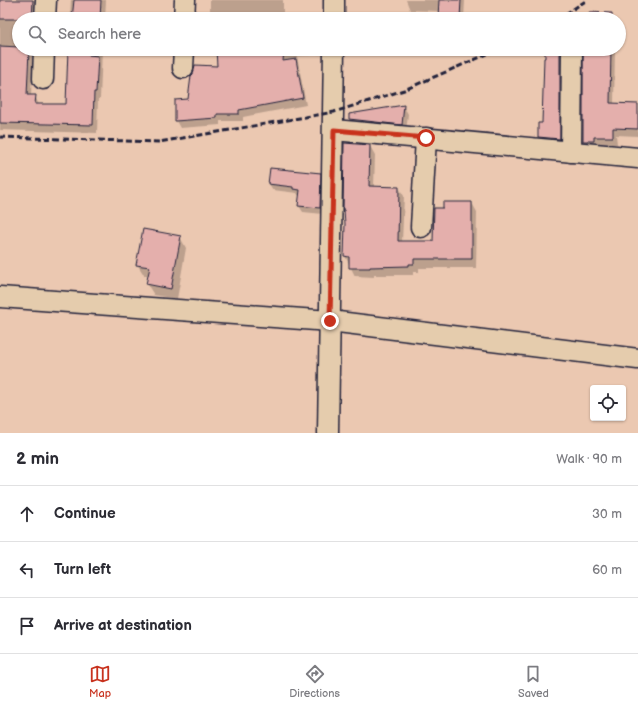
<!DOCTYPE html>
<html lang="en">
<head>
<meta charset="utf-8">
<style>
	body { margin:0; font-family:"Balsamiq Sans",sans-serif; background:#f2f2f3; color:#2b2b33 }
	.controls { position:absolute; right:12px; bottom:12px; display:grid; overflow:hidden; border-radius:4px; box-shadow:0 1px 3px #0004 }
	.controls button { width:36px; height:36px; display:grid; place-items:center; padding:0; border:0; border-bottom:1px solid #e1e1e2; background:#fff; color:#2b2b33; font:20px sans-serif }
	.stop { position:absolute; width:12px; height:12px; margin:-9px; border:3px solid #c8321e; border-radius:50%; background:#fff }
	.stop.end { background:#c8321e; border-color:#fff; box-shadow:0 1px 4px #0008 }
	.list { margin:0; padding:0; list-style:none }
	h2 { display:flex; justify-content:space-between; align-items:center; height:52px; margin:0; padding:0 16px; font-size:17px }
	h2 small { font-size:13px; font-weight:400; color:#7c7c81 }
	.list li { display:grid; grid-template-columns:26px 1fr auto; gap:12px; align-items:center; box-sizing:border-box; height:56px; padding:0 16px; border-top:1px solid #e1e1e2 }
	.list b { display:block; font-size:15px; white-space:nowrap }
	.list em { font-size:13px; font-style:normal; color:#7c7c81 }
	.icon { flex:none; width:22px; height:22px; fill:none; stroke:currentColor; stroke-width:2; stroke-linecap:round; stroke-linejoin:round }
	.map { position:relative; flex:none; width:638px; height:433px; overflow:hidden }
	.search { position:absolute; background:#fff; box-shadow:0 1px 3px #0004; left:12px; right:12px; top:12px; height:44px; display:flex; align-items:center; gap:10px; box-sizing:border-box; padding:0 14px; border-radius:22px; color:#7c7c81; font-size:15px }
	.sheet { height:220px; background:#fff }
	nav { display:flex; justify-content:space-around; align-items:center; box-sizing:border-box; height:56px; border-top:1px solid #e1e1e2; background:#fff; font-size:11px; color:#7c7c81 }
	nav a { display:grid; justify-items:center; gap:2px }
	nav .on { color:#c8321e }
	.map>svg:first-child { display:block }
	.shadow { fill:#0003 }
	.building { fill:#e4afac; stroke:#22223b }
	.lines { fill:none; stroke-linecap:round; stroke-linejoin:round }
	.minor-casing { stroke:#22223b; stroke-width:23 }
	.minor { stroke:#e5ccad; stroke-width:20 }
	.rail { stroke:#22223b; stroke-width:3; stroke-dasharray:6 3; stroke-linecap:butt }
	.route { stroke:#c8321e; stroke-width:5 }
</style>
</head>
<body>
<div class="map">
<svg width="638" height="433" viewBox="0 0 638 433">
	<rect width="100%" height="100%" fill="#ebc8b1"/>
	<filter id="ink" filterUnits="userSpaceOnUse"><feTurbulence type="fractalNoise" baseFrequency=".025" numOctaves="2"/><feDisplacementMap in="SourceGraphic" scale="8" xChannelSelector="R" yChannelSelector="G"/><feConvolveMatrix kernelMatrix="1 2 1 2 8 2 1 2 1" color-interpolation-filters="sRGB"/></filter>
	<g filter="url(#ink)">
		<!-- shadow -->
		<g class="shadow">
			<polygon points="0,0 37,0 38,19 19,19 19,49 33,49 31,96 35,96 39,105 67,105 69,51 68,49 102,49 100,99 98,99 97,133 0,130"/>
			<polygon points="71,0 106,0 105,19 70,19"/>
			<polygon points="210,0 283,0 283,19 216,19 214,18 210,11"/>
			<polygon points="406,0 465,0 464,19 440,19 439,11 410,10"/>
			<polygon points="481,13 504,15 506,19 480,19"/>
			<polygon points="217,49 324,49 325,54 297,56 306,105 243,117 243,121 220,121 220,125 180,128 176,121 189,100 218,68"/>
			<polygon points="546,49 567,49 563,146 543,145 539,137 543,124"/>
			<polygon points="584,49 615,49 614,104 638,105 638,136 616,135 617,144 598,144 598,148 588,148 584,141"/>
			<polygon points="404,107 408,114 406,132 354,126 350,119"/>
			<polygon points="370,146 375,155 374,187 399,188 404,196 402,242 434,242 444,209 472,203 477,212 476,268 419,268 419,272 413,272 413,275 374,275 374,277 355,276 345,256"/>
			<polygon points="320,174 324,181 323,214 303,212 299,206 300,196 298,195 297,193 273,190 269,184"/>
			<polygon points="180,237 186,248 177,299 154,295 147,284 149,276 144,275 137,264"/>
		</g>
		<!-- building -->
		<g class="building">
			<polygon points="0,0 33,0 32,19 0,19"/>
			<polygon points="74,0 101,0 100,19 72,19"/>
			<polygon points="439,0 461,0 460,18 438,17"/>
			<polygon points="589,12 612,13 612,19 589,19"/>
			<polygon points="0,46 19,47 19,49 29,50 27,95 36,95 35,104 66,104 68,49 89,50 89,55 98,56 96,92 94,92 93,125 0,123"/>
			<polygon points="216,49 284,49 283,61 296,59 303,98 239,110 239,114 217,114 217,118 175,121 175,100 188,99 191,76 193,74 195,65 217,66"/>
			<polygon points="545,49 560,49 560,139 538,137 538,123 542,123 544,58 545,58"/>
			<polygon points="583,49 611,49 610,103 638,104 638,129 613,128 613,137 594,137 594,141 583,141"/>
			<polygon points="404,105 402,125 349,119 349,114"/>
			<polygon points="344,143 370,145 369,186 399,187 398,241 433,241 434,208 443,208 443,202 472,202 472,259 414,259 414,264 409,264 409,266 370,267 370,268 349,268 349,257 344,256 345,224 344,210 343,210"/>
			<polygon points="270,168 321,173 320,208 298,206 300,190 293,189 293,187 268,184"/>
			<polygon points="143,229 181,236 171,289 146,284 150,267 136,265"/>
		</g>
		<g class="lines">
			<defs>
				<g id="minor">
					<polyline points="45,19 46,0"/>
					<polyline points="184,19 185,0"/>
					<polyline points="334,19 334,0"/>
					<polyline points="183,68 184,49"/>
					<polyline points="43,79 44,49"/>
					<polyline points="334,130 638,158"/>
					<polyline points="571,152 572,49"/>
					<polyline points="421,227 426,138"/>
					<polyline points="0,297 330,321 638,359"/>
					<polyline points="328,433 334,49"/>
				</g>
			</defs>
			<!-- minor casing -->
			<use href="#minor" class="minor-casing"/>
			<!-- minor -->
			<use href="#minor" class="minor"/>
			<!-- rail -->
			<g class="rail">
				<polyline points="558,19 587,0"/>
				<polyline points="0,137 159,142 288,120 334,112 404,90 499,49"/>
			</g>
		</g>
	</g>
	<g class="lines" filter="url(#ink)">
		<!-- route -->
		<polyline class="route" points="330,321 334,130 426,138"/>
	</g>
</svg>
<div class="controls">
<button><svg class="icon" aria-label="locate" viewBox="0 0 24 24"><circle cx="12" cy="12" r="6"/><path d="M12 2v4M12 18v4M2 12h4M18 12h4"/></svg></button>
</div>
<div class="stop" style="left:426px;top:138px"></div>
<div class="stop end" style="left:330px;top:321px"></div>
<div class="search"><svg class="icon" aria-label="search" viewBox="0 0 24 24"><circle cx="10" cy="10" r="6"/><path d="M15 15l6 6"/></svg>Search here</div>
</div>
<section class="sheet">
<h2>2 min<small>Walk · 90 m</small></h2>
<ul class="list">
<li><svg class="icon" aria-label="ahead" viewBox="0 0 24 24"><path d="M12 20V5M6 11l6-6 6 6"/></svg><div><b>Continue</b></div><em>30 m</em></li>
<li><svg class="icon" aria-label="left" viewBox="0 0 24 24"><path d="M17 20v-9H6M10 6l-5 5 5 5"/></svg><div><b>Turn left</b></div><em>60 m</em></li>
<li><svg class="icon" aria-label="arrive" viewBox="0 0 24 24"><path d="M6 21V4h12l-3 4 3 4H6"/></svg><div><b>Arrive at destination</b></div></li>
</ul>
</section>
<nav>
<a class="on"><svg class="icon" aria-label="map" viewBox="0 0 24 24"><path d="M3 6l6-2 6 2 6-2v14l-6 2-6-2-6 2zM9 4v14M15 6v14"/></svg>Map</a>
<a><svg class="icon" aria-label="directions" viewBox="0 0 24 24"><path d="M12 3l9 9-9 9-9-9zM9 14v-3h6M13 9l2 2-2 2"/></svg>Directions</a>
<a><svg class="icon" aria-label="saved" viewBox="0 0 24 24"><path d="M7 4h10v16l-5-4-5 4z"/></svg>Saved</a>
</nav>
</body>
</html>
